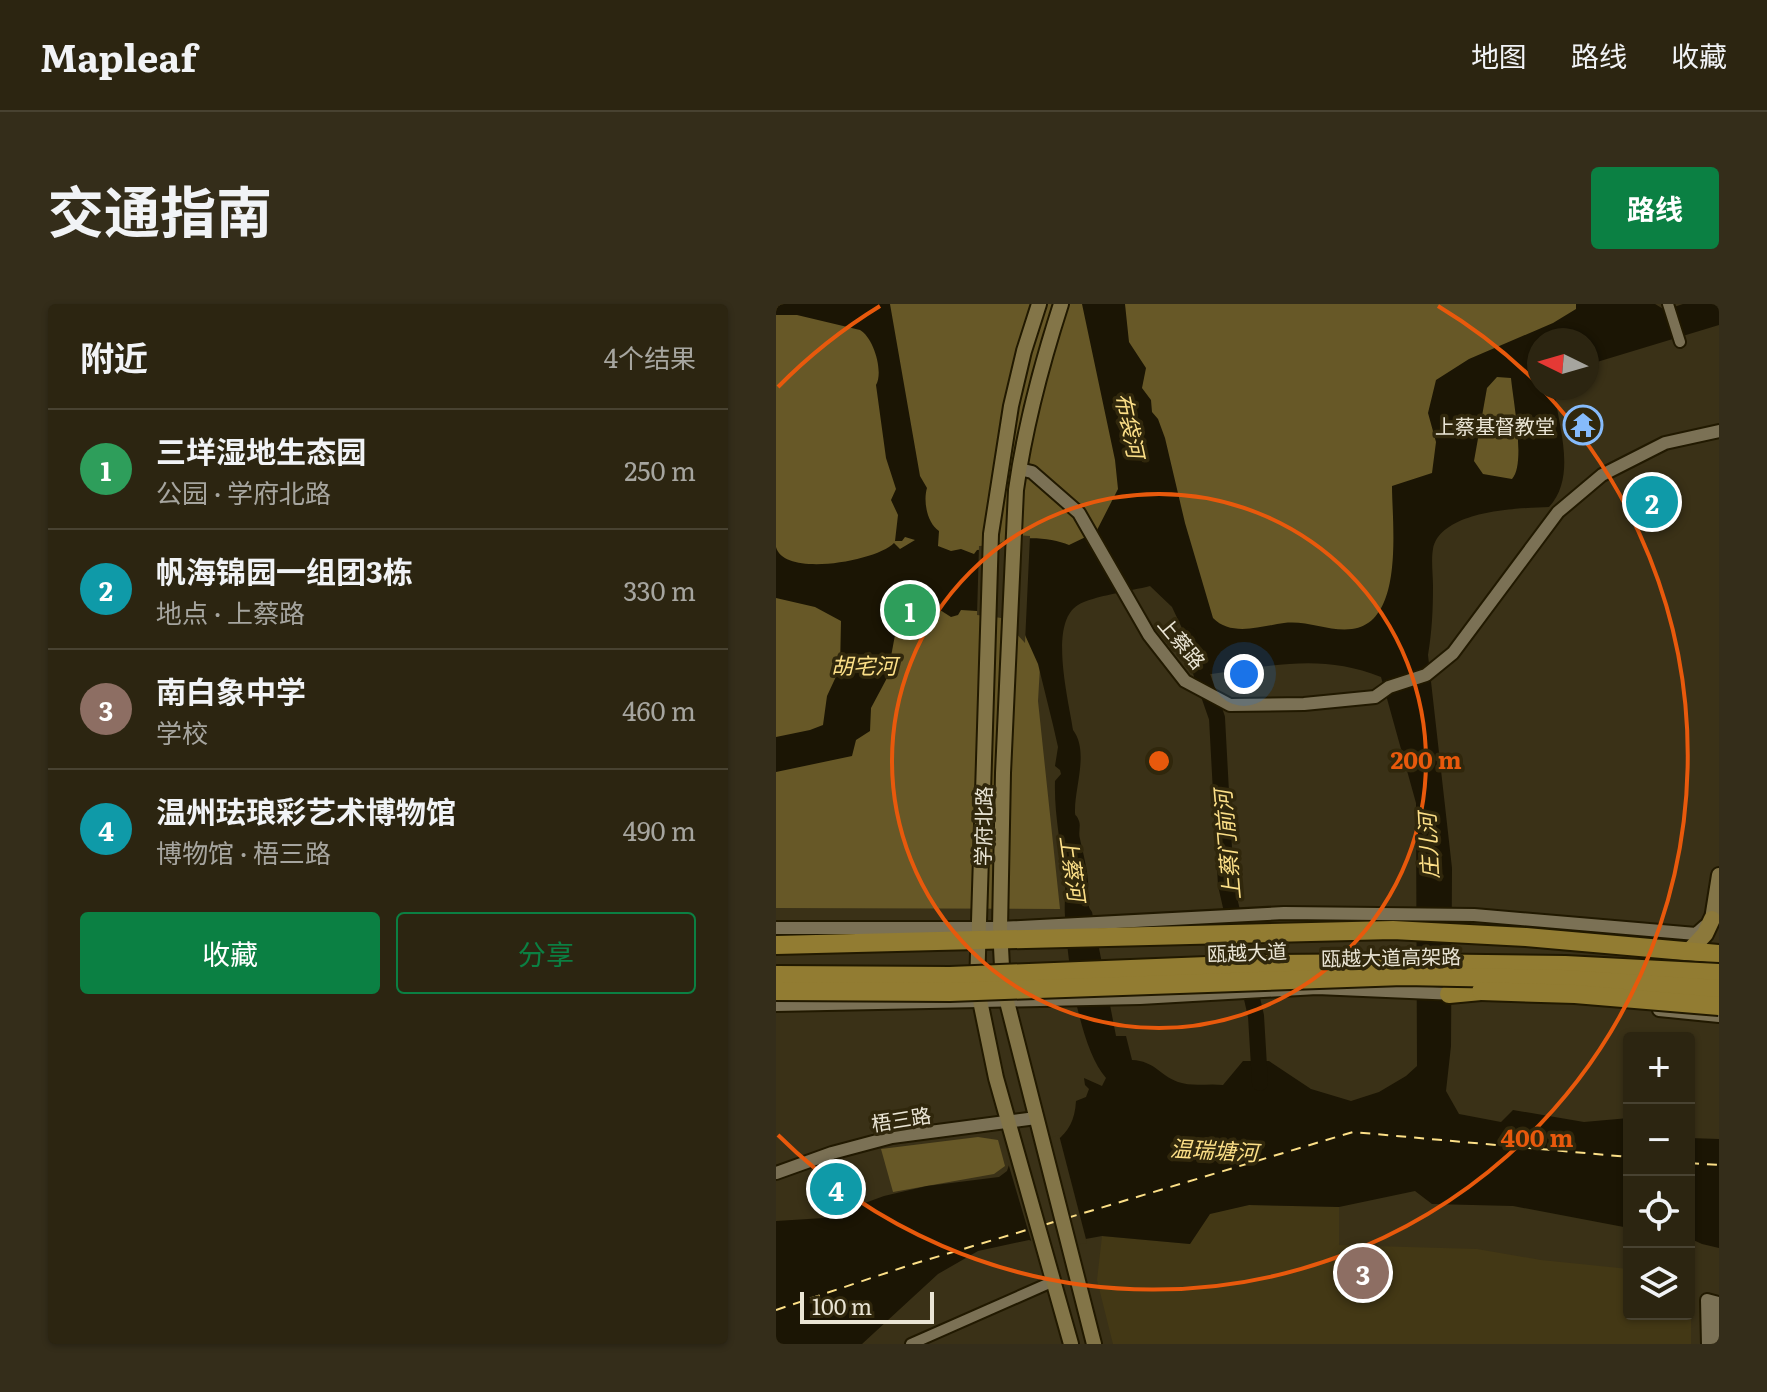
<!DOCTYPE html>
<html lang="zh">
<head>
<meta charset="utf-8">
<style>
	body { margin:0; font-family:Literata,"Noto Sans SC",serif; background:#342d1a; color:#f1f3f6 }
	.controls { position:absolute; right:24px; bottom:24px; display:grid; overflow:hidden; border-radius:8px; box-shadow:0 2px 6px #0004 }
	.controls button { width:72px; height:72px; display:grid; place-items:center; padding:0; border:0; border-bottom:2px solid #484231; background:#2c2511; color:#f1f3f6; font:40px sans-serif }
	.compass { position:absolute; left:751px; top:24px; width:72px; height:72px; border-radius:50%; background:#2c2511; box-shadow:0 2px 6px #0004; rotate:275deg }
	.scale { position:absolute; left:24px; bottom:20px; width:134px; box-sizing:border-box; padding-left:8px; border:4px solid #eae5d5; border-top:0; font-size:22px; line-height:28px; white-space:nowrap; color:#eae5d5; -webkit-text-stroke:6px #30270c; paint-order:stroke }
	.you { position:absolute; left:468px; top:370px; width:28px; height:28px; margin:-20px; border:6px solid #fff; border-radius:50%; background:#1a73e8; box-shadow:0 0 0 12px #1a73e833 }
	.badge { display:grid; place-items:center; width:52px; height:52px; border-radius:50%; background:#0b8043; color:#fff; font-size:26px; font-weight:700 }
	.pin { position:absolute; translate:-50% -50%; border:4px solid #fff; box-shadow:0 2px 8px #0006 }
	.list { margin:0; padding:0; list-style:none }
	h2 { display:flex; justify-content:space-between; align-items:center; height:104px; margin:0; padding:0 32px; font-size:34px }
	h2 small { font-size:26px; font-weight:400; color:#a6a59f }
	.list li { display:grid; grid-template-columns:52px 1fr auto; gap:24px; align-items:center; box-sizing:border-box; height:120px; padding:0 32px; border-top:2px solid #484231 }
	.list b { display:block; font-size:30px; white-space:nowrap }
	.list p { margin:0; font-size:26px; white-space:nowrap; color:#a6a59f }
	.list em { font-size:26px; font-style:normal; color:#a6a59f }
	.actions { display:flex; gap:16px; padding:24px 32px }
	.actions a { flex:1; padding:18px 0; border:2px solid #0b8043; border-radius:8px; text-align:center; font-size:28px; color:#0b8043 }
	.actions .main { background:#0b8043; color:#fff }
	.icon { flex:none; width:44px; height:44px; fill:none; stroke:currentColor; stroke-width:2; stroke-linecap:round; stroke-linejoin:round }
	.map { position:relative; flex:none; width:943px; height:1040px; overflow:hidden; border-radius:8px }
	header { display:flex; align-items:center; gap:48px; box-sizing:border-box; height:112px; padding:0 40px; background:#2c2511; border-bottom:2px solid #484231 }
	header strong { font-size:38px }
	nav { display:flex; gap:44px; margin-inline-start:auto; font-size:28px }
	.intro { display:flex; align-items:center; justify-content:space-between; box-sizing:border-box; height:192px; padding:0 48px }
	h1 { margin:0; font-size:56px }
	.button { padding:20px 36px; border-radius:8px; background:#0b8043; color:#fff; font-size:28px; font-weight:700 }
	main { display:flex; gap:48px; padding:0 48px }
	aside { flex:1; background:#2c2511; border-radius:8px; box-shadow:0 2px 6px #0004 }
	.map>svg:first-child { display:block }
	.built { fill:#433815 }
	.green { fill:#675827 }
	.water { fill:#1b1504; fill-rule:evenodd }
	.pier { fill:#3a3117 }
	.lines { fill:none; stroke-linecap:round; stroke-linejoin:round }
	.river { stroke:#1b1504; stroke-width:16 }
	.ferry { stroke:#fcdf87; stroke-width:2; stroke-dasharray:10 8; stroke-linecap:butt }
	.minor-casing { stroke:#211900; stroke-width:14 }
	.tertiary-casing { stroke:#211900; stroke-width:16 }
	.secondary-casing { stroke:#211900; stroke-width:18 }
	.primary-casing { stroke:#211900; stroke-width:20 }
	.trunk-casing { stroke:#211900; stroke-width:22 }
	.minor { stroke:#7b7155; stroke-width:10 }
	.tertiary { stroke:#7b7155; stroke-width:12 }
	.secondary { stroke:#837548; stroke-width:14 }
	.primary { stroke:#8c793b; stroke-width:16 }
	.trunk { stroke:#927c32; stroke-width:18 }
	.trunk-bridge-casing { stroke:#211900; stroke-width:22; stroke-linecap:butt }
	.trunk-bridge { stroke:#927c32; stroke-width:18 }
	.ring { fill:none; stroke:#e8590c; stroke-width:4 }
	.labels { text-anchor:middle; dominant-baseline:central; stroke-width:7; stroke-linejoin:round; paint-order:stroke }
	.poi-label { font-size:20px; fill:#eae5d5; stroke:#30270c; text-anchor:end }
	.street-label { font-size:20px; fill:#eae5d5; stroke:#30270c }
	.water-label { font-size:22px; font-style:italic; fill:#fcdf87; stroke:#30270c }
	.centre { fill:#e8590c; stroke:#30270c; stroke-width:4 }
	.ring-label { font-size:24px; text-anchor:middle; font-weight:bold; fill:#e8590c; stroke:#30270c; stroke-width:7; stroke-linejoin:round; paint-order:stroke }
</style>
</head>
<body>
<header>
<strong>Mapleaf</strong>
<nav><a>地图</a><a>路线</a><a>收藏</a></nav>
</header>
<div class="intro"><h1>交通指南</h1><a class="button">路线</a></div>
<main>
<aside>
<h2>附近<small>4个结果</small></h2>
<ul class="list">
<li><span class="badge" style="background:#2e9e5b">1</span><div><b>三垟湿地生态园</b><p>公园 · 学府北路</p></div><em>250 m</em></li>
<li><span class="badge" style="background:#0f9aa8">2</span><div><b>帆海锦园一组团3栋</b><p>地点 · 上蔡路</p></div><em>330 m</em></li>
<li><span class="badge" style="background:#8d6e63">3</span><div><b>南白象中学</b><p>学校</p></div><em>460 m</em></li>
<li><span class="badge" style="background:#0f9aa8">4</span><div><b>温州珐琅彩艺术博物馆</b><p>博物馆 · 梧三路</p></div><em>490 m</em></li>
</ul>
<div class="actions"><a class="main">收藏</a><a>分享</a></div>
</aside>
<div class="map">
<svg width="943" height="1040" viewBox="0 0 943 1040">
	<rect width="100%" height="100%" fill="#3a3117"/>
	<!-- built -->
	<polygon class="built" points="473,901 563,903 563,941 701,945 765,956 853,965 853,1010 913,1010 915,972 915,1040 337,1040 321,976 326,932 414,940 434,909"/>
	<!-- green -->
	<g class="green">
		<polygon points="0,0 834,0 763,36 759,177 644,222 642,334 439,357 402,269 269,277 262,397 284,605 0,604"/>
		<polygon points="202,833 222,836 229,862 218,870 117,888 105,845"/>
	</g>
	<!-- water -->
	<g class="water">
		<path d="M0,0H114L144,172L151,184C147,197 151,219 163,227L162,242L175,247L185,245L198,250L201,246C221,245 222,242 240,236C254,232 279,235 293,241L320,228L342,185L339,156L306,0H349L353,38L370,64L366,84L375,96L376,108L382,115L389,134L409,219L437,314C455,333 486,322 508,319C531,316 554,328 576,325C629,318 616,220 616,182L656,169L660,138L652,109L660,76L693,55L777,19L800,5V0H879L889,6L907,0H943V21L811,61V36H763V84H781L779,92C784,127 800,174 773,203C743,204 665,206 657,245C655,256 657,271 657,282C657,306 656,327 652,351L676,564L675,742L670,787L683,810L725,818L737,806L808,818L853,814V924L737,902L656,900L639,887L563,903L473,901L434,910L414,940L326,932L271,942L253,936L202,947L162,970L86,1040H0V917L48,914L108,892L151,882L223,873L231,867L234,858C267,844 298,839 300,797L310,793L313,785L309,781L308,774L326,782L330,774C303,743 291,656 289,612C288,600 290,588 289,575C285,542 278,510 279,477L285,470L284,466L279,462L282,443L277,421L262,360L249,331L217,308L185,306L182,311L175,313L164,306H149L148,315H140L136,300L126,298L135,317L125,321L119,331L111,374L95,404L94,427L80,436L76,452L0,468V433L34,426L47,421L51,392L64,364L65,317L39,303L0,294V243C8,274 101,257 118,239L124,245L139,236L129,233L126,237H119L122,211L115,196L120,185L110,154L100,81C108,67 97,33 84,26L21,11H0ZM721,73L735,74C737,96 750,161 736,175L707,170L698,157L711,84ZM374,282L396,303L428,371C492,363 543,348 605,373L640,499L641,762L630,772L603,788L575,797L535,785L493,757H467L447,781C432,779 417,783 402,778C383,771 379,757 356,756L350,732H340L316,608C308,598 313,589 312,578C311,563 307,549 304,535C302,529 305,522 303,517C300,508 299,515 299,506C299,482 313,447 297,426C293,397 272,319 302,301C317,292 355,287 374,282Z"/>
		<polygon points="913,834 943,835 943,944 926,940 913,934"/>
	</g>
	<!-- pier -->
	<g class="pier">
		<polygon points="240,231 254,232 249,339 226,314 201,311 203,242 220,241"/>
		<polygon points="283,831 311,939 265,946 257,943 230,852 239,844"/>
	</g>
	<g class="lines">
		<!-- river -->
		<polyline class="river" points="412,331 441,414 450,581 480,712 484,779"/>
		<!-- ferry -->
		<g class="ferry">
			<polyline points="913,859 943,861"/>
			<polyline points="291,914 577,828 853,853"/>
			<polyline points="268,921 281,917"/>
			<polyline points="0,1006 137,960 254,925"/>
		</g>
		<defs>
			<g id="minor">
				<polyline points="892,0 904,38"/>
				<polyline points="135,1040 278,977"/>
			</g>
			<g id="tertiary">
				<polyline points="243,165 256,168 303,209 373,331 409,377 454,401 528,400 599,393 613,383 650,371 677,349 782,208 826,171 889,139 943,127"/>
				<polyline points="0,624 224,624 508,609 698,611 920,630 929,622"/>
				<polyline points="0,701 364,694 541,684 680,690"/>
				<polyline points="883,706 943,712"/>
				<polyline points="0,869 56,849 116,833 260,814"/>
				<polyline points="932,1040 931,996 942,999 943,1040"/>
			</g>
			<g id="secondary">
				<polyline points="263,0 248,47 235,102 215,230 201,682 220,774 295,1040"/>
				<path d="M285,0C265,62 249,122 240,186L227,469L224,624L227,682L318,1040"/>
				<polyline points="936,615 943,571"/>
			</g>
			<polyline id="primary" points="913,647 929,630 936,615"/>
			<g id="trunk">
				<polyline points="0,641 617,626 750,633 943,650"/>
				<polyline points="673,690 705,687"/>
			</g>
		</defs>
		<!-- minor casing -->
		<use href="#minor" class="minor-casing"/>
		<!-- tertiary casing -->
		<use href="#tertiary" class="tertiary-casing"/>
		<!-- secondary casing -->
		<use href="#secondary" class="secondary-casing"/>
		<!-- primary casing -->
		<use href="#primary" class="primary-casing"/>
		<!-- trunk casing -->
		<use href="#trunk" class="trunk-casing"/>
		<!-- minor -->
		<use href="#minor" class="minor"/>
		<!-- tertiary -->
		<use href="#tertiary" class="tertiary"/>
		<!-- secondary -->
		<use href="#secondary" class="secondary"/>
		<!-- primary -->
		<use href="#primary" class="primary"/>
		<!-- trunk -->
		<use href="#trunk" class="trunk"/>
		<defs>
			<g id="trunk-bridge">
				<polyline points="0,671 174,672 482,660 630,659 789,661 943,669"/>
				<polyline points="0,687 174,688 627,672 788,675 943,685"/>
				<polyline points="705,687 799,690 943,702"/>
			</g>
		</defs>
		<!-- trunk-bridge casing -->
		<use href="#trunk-bridge" class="trunk-bridge-casing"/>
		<!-- trunk-bridge -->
		<use href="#trunk-bridge" class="trunk-bridge"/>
	</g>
	<!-- distance rings -->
	<g class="ring">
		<circle cx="383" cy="457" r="267"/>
		<path d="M2 83A534 534 0 0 1 104 2M662 2A534 534 0 0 1 761 79M767 86A534 534 0 0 1 2 831"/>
	</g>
	<!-- icons -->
	<defs>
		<symbol id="temple-ring" viewBox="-11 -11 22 22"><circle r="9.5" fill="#30270c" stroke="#86bbfb" stroke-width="1.5"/><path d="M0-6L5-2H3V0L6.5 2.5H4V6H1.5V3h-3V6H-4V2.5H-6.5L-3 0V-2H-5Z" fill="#86bbfb"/></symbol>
	</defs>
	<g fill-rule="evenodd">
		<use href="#temple-ring" x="785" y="99" width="44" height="44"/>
	</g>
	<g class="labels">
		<!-- poi labels -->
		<g class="poi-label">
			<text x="779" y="121">上蔡基督教堂</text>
		</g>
		<!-- street labels -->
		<g class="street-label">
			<text transform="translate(407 338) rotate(50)">上蔡路</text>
			<text transform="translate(206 522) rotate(-89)">学府北路</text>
			<text transform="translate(471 647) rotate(-2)">瓯越大道</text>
			<text transform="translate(615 652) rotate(-1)">瓯越大道高架路</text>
			<text transform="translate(125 814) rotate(-9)">梧三路</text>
		</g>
		<!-- water labels -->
		<g class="water-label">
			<text transform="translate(355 121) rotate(78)">布袋河</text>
			<text x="88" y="360">胡宅河</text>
			<text transform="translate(450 541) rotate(-95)">上蔡门前河</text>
			<text transform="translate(651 542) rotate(-93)">庄儿河</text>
			<text transform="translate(298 564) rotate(82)">上蔡河</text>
			<text transform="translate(438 845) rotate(3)">温瑞塘河</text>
		</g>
	</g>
	<circle cx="383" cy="457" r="12" class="centre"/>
	<g class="ring-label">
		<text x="650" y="465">200 m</text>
		<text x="761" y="843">400 m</text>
	</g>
</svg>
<div class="controls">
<button>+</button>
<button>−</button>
<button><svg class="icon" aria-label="locate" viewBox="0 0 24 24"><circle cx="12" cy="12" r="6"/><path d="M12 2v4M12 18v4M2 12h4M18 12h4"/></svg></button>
<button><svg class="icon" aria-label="layers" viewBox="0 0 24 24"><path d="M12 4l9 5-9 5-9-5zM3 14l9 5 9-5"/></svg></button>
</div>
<svg class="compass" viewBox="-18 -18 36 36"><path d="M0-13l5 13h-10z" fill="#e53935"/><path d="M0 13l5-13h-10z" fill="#a6a59f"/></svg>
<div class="scale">100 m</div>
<div class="you"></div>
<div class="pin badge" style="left:134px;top:306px;background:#2e9e5b">1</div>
<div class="pin badge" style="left:876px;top:198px;background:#0f9aa8">2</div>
<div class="pin badge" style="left:587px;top:969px;background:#8d6e63">3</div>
<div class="pin badge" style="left:60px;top:885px;background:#0f9aa8">4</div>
</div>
</main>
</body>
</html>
